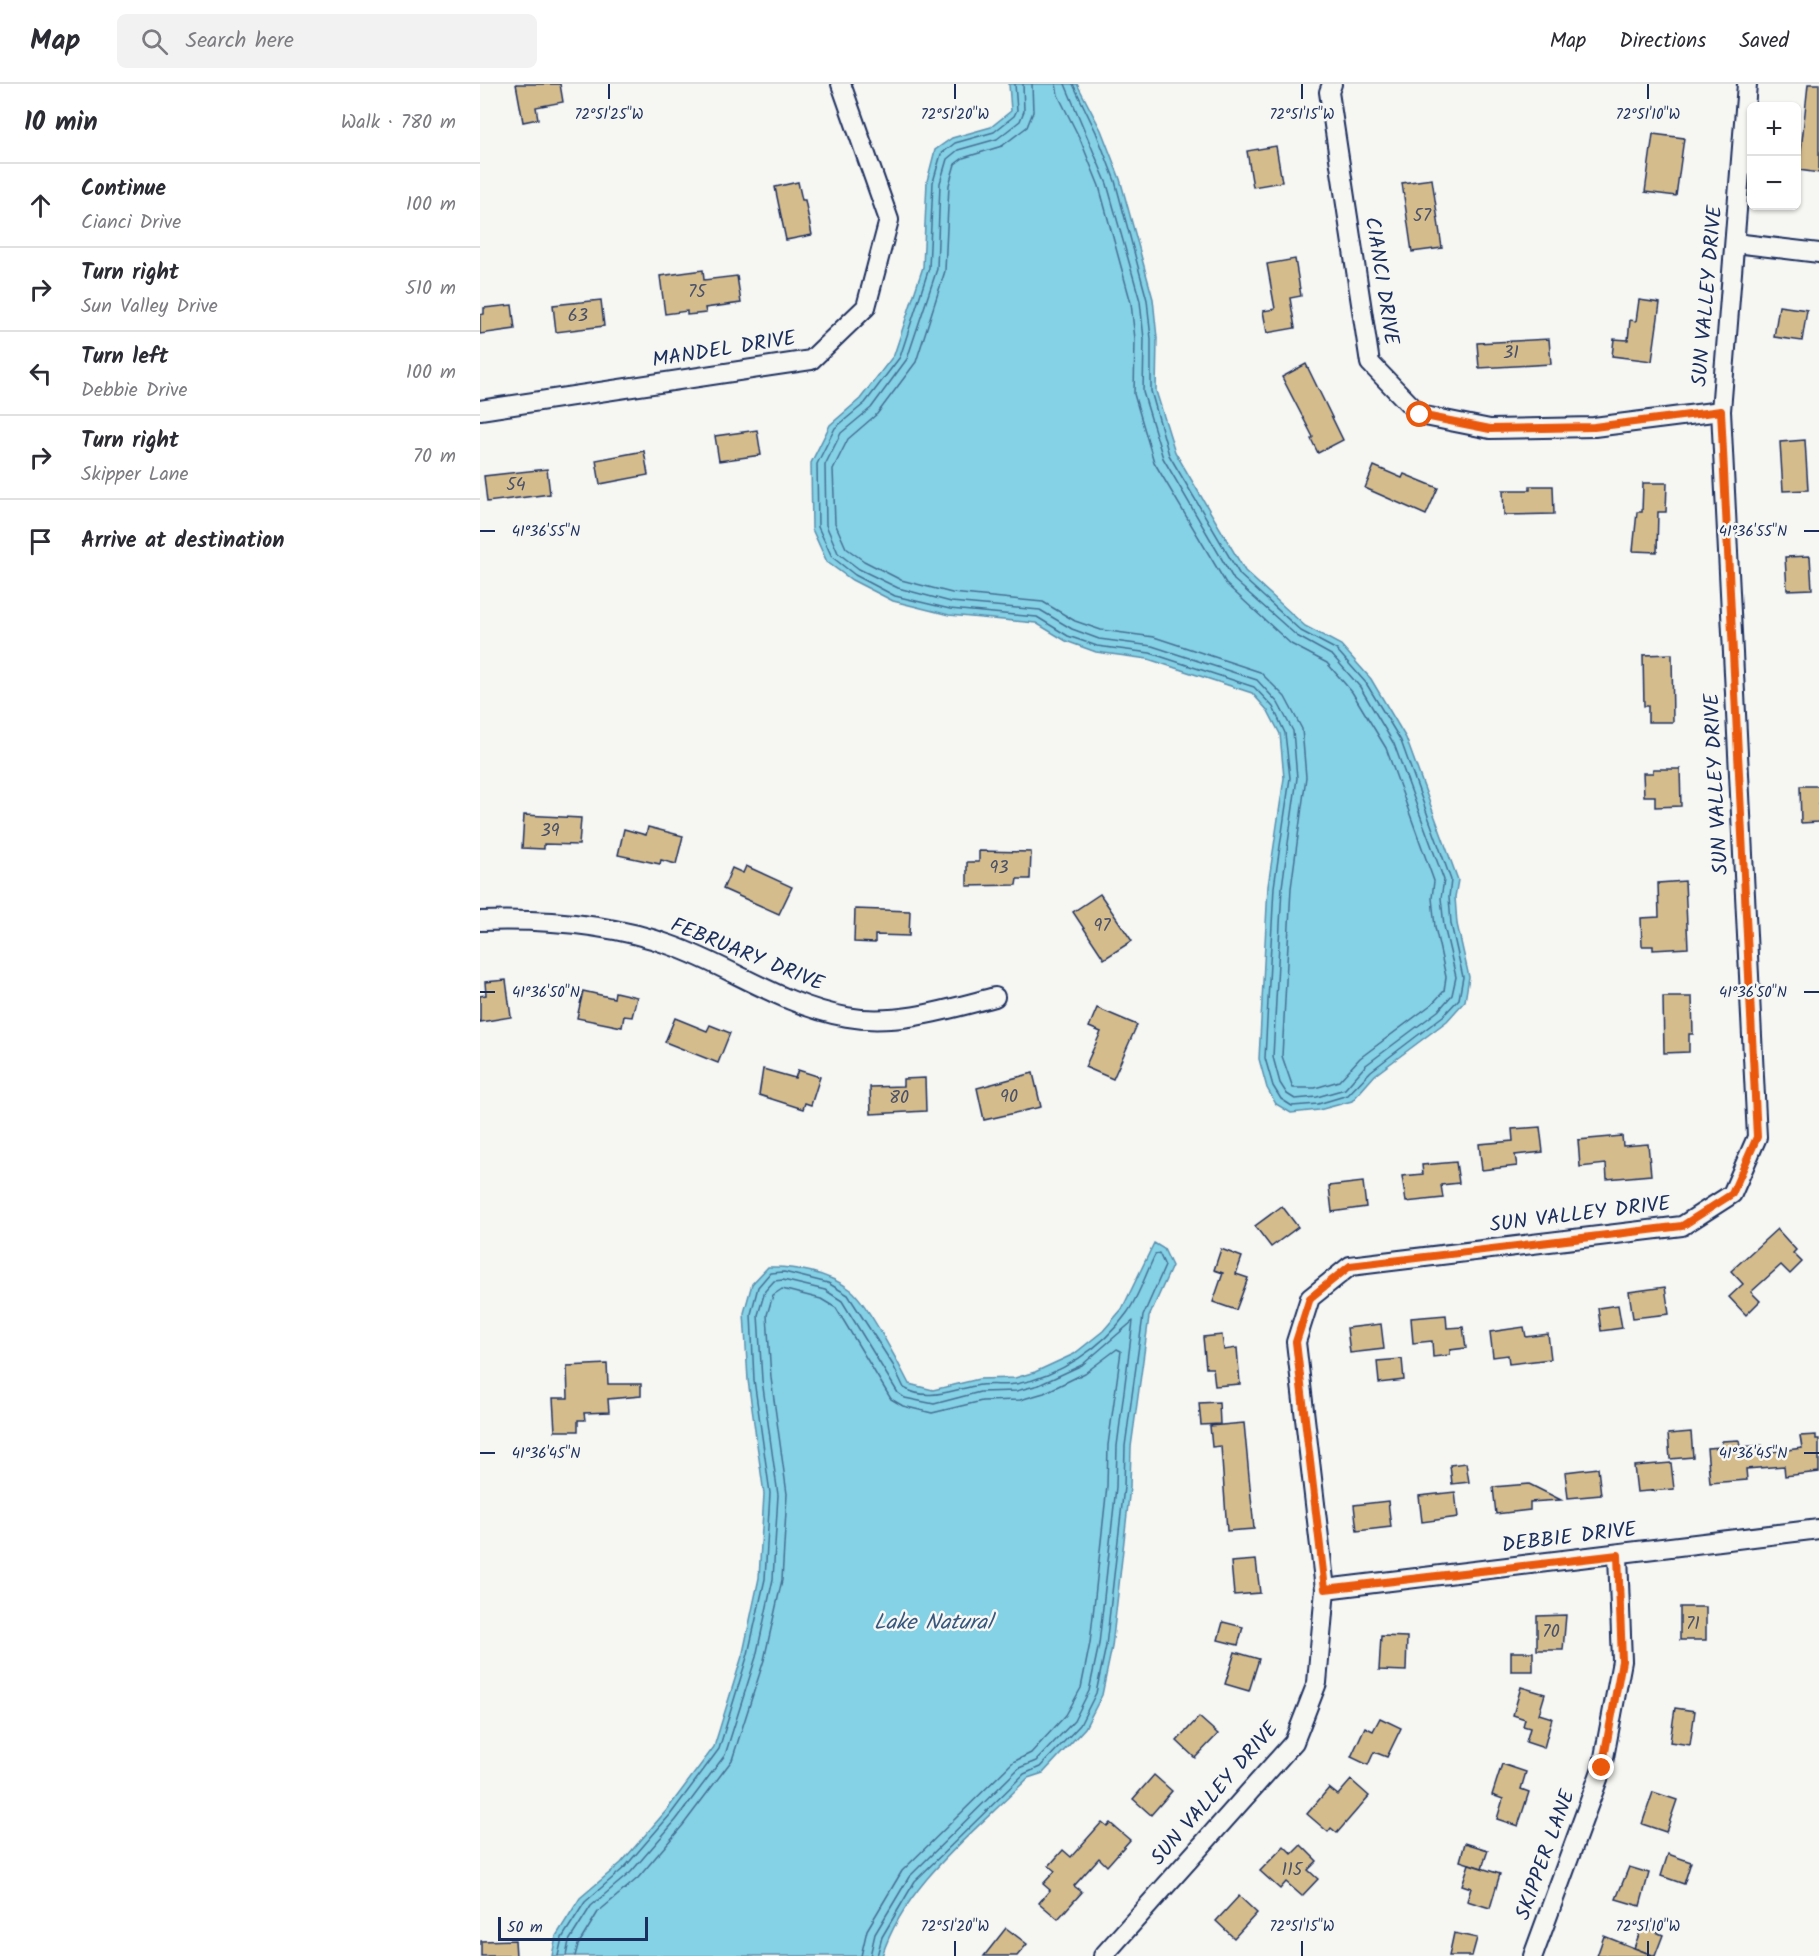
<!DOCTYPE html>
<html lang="en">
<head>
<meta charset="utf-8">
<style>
	body { margin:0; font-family:Kalam,sans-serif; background:#f2f2f3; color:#2b2b33 }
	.controls { position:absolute; right:18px; top:18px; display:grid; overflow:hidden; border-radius:9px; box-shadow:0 2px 4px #0004 }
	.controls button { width:54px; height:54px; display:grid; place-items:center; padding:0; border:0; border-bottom:2px solid #e1e1e2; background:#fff; color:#2b2b33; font:30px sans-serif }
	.scale { position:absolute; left:18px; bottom:15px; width:150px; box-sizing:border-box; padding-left:6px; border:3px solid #1b2f5e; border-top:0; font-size:16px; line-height:21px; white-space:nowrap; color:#1b2f5e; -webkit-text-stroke:4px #f6f6f2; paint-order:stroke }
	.stop { position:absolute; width:18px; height:18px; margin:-14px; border:4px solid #ea580c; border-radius:50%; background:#fff }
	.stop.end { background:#ea580c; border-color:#fff; box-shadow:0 2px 6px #0008 }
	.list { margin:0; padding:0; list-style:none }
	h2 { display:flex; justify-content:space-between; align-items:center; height:78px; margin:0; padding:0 24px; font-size:26px }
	h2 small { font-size:20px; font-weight:400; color:#7c7c81 }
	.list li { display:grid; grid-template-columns:39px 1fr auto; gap:18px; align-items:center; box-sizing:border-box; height:84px; padding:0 24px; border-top:2px solid #e1e1e2 }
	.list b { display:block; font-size:22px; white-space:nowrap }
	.list p { margin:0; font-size:20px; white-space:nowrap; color:#7c7c81 }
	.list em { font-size:20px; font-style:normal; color:#7c7c81 }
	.icon { flex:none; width:33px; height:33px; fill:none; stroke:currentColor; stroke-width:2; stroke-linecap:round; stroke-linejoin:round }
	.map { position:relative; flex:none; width:1339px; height:1872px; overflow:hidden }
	header { display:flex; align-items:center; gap:36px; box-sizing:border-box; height:84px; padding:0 30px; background:#fff; border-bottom:2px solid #e1e1e2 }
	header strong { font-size:28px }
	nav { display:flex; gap:33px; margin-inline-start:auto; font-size:21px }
	.search { width:420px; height:54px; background:#f2f2f3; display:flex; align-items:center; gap:15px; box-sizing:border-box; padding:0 21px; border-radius:9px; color:#7c7c81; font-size:22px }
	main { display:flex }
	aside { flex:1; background:#fff }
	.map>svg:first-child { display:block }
	.water { fill:#85d1e5; stroke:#5b90af; stroke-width:1.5 }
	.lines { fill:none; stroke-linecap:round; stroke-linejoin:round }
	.shore { stroke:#457094; stroke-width:1.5 }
	.building { fill:#d5bc8c; stroke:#1b2f5e; stroke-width:1.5 }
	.minor-casing { stroke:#1b2f5e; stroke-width:22 }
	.minor { stroke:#f6f6f2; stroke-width:18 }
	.route { stroke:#ea580c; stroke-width:8 }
	.ticks { fill:none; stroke:#1b2f5e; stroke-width:2 }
	.labels { text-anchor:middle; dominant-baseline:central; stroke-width:5; stroke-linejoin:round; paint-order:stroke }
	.number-label { font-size:18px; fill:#4a526a }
	.street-label { font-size:21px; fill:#1b2f5e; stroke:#f6f6f2 }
	.water-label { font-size:22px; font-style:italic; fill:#365880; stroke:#f6f6f2 }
	.ticks-label { font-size:15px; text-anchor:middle; fill:#1b2f5e; stroke:#f6f6f2; stroke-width:5; stroke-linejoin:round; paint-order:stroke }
</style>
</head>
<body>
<header>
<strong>Map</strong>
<div class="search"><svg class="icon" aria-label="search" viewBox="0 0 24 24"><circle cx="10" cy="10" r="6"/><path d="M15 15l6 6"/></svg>Search here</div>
<nav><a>Map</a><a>Directions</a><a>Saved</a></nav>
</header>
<main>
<aside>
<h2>10 min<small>Walk · 780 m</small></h2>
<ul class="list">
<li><svg class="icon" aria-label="ahead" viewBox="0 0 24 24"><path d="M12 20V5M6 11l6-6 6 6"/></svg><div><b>Continue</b><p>Cianci Drive</p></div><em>100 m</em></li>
<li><svg class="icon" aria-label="right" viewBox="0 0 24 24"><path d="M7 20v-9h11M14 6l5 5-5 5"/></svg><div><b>Turn right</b><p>Sun Valley Drive</p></div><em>510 m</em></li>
<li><svg class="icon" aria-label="left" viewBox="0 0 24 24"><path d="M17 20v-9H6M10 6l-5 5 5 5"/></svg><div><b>Turn left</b><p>Debbie Drive</p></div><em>100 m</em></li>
<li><svg class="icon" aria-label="right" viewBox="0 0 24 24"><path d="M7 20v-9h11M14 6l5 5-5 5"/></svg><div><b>Turn right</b><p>Skipper Lane</p></div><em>70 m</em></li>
<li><svg class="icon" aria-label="arrive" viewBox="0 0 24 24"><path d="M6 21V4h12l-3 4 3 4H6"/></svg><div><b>Arrive at destination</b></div></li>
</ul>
</aside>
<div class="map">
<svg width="1339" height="1872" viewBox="0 0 1339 1872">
	<rect width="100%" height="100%" fill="#f6f6f2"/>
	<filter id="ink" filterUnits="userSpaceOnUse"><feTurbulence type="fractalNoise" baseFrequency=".0167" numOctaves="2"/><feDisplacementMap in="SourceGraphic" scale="12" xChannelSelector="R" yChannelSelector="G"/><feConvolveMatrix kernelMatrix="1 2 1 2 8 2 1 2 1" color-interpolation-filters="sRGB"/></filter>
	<g filter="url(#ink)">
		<!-- water -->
		<g class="water">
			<polygon points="529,0 597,0 621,46 640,95 673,215 677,254 676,307 695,368 765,487 825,542 861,561 891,595 926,654 978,796 975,813 977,840 989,893 985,917 967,937 895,991 872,1017 839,1026 811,1029 796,1020 787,1004 779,975 788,802 804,694 800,650 788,627 772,609 668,575 616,568 586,557 556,539 469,531 413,517 372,496 347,478 332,445 331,379 350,341 380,315 414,271 443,183 447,97 455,66 472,54 511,43 531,27"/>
			<path d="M674,1159L684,1165L692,1182L669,1233L651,1363L650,1403L632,1563L622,1611L605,1644L563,1689L548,1694C496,1747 425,1799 402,1872H72L76,1852L100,1814L141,1779L186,1727L234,1663L263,1569L279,1494L284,1410L268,1296L264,1229L272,1200L288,1183C314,1182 349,1189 371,1206C387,1219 419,1280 429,1300L453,1306L499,1295L535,1294L555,1288L594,1270L623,1247L642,1225Z"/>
		</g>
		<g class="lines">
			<!-- shore -->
			<g class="shore">
				<polyline points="535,0 537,26 534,32 514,48 475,59 461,70 453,98 449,184 420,273 385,319 355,344 337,380 338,443 352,473 375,491 415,512 470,525 557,533 588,552 617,562 670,569 774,603 793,623 805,649 810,694 794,803 785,974 793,1002 801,1015 812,1022 838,1020 868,1011 891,987 963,932 979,915 983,893 971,840 969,813 971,796 921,657 886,599 857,566 821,547 760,491 689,371 671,307 671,255 667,216 635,97 616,48 593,0"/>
				<polyline points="543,0 544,27 540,37 517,55 478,66 467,75 460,99 457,185 427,275 391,324 361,349 345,381 346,441 358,469 379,485 418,504 471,518 560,526 592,545 619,555 672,562 777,596 798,619 813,647 817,694 802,803 793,973 800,999 807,1010 815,1015 837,1013 865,1005 886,981 958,927 972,911 976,893 964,842 961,814 964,796 914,660 880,603 853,572 817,552 754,496 683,374 663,308 664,255 660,217 627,100 585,0"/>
				<polyline points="552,0 553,28 547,43 522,62 483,74 475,80 469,101 465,187 436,278 397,330 368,355 353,385 355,439 366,464 384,477 421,496 472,509 563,518 595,537 621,546 674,553 780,588 805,613 822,645 826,693 811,804 802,972 813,1004 835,1004 859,997 880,974 952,920 964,907 966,893 955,843 952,814 954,797 906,664 872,608 847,579 811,560 747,501 674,378 654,310 655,255 651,219 619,102 600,55 578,11 576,0"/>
				<path d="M78,1872L82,1854L105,1818L145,1783L190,1731L239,1665L268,1570L285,1495L290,1409L274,1296L271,1230L278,1203L290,1189L304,1188L348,1199L368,1211L413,1281L424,1304C447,1318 471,1306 495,1302C509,1299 523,1302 536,1300C578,1293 623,1263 647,1229C659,1212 666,1189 675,1171L679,1169L685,1182L663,1232L645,1362L644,1403L626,1562L616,1609L600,1641L560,1683L544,1690L435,1797L402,1853L397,1872"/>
				<polyline points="86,1872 89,1857 111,1822 151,1788 196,1736 245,1671 276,1573 293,1495 298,1411 282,1296 278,1231 285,1207 294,1197 303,1196 345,1206 362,1217 418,1309 425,1314 454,1320 500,1308 536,1307 559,1301 602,1281 653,1237 637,1362 636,1403 619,1560 609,1607 594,1637 556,1677 539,1684 429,1793 395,1850 390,1872"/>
				<polyline points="95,1872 98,1861 118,1828 158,1794 203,1741 252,1676 284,1576 302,1496 307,1410 291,1294 287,1231 293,1211 302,1205 341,1215 356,1224 411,1315 423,1322 452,1329 502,1317 540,1316 564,1309 605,1289 637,1265 641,1267 628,1361 627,1402 610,1559 601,1604 586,1631 551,1669 533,1678 422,1787 387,1846 381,1872"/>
			</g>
		</g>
		<!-- building -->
		<g class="building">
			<polygon points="36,0 80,0 83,18 56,23 58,35 43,38"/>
			<polygon points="1328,0 1339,0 1339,89 1319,86"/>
			<polygon points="1173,50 1204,54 1196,112 1165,108"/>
			<polygon points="796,62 802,98 773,103 767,67"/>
			<polygon points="952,95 962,164 932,168 922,99"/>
			<polygon points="318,98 322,116 325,116 332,151 306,156 295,103"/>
			<polygon points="815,175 821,212 810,214 815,244 787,249 783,227 795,225 787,180"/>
			<polygon points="223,186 224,196 257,192 261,219 225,224 226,229 207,231 207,227 185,230 180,192"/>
			<polygon points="121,216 124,242 76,248 73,221"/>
			<polygon points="1159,216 1180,219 1172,277 1132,272 1134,255 1148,256 1150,236 1156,237"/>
			<polygon points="32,221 35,245 0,250 0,231 4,230 4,224"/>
			<polygon points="1299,222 1327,226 1322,257 1294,253"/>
			<polygon points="1069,255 1071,280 999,284 997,259"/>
			<polygon points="826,280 863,356 838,369 831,355 833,353 802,293"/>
			<polygon points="277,346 281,371 239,377 235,352"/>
			<polygon points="1325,356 1328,406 1303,407 1300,358"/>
			<polygon points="164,367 168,391 120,400 116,376"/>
			<polygon points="894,382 922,394 924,390 958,404 946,431 885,404"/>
			<polygon points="67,385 70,410 7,418 4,392"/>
			<polygon points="1163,399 1187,399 1186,428 1178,428 1177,468 1153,467 1157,428 1162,428"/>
			<polygon points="1050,402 1073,402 1074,430 1024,431 1023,406 1050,406"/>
			<polygon points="1330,472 1332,505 1307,506 1305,473"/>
			<polygon points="1192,570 1193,638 1168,638 1168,622 1164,622 1163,571"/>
			<polygon points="1173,685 1200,685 1201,722 1175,723 1175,712 1164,712 1163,689 1173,689"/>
			<polygon points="1320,702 1339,702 1339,738 1321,739"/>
			<polygon points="44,731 101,734 99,761 64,760 64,765 42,764"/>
			<polygon points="168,743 203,752 196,780 181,776 180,780 138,771 144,745 166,751"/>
			<polygon points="499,767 551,768 550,795 537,795 536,801 487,802 487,778 499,778"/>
			<polygon points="266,782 312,803 299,830 243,805 252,784 263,789"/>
			<polygon points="1205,797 1208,864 1173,866 1173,862 1162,862 1161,834 1179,833 1178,799"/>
			<polygon points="620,810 652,857 624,875 593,828"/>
			<polygon points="375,825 430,827 429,852 395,851 395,859 374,858"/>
			<polygon points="26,896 31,933 0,938 0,912 6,911 5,898"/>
			<polygon points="103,907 134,914 135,908 157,913 152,933 144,932 142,943 97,934"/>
			<polygon points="1183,913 1212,913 1213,950 1209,950 1209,968 1184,969"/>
			<polygon points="617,924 657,941 633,995 605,983 621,948 609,943"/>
			<polygon points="195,934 227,947 230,941 250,949 238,979 185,958"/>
			<polygon points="283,985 315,994 318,986 340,993 331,1021 325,1019 323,1025 279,1011"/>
			<polygon points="553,989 561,1023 504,1036 497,1004"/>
			<polygon points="445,994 446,1027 391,1030 390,1003 423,1002 423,995"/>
			<polygon points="1060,1043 1063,1068 1035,1071 1037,1082 1002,1086 999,1060 1033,1057 1032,1045"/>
			<polygon points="1142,1052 1143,1062 1168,1060 1171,1091 1127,1095 1126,1080 1100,1083 1098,1056"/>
			<polygon points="976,1078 979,1099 961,1101 963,1114 926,1118 922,1092 943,1090 942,1081"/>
			<polygon points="883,1098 886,1123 852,1128 849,1102"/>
			<polygon points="802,1122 818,1143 791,1163 775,1142"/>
			<polygon points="1297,1145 1316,1166 1313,1169 1322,1178 1310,1190 1301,1181 1271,1208 1280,1217 1266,1231 1249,1213 1263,1200 1251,1187"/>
			<polygon points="741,1165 762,1173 756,1190 768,1194 756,1226 733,1218 743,1189 734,1186"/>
			<polygon points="1185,1203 1189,1230 1153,1234 1149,1208"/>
			<polygon points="1138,1221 1142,1244 1121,1247 1118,1224"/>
			<polygon points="966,1231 967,1244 983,1243 986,1264 970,1266 970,1271 953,1273 952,1257 933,1259 931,1234"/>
			<polygon points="901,1240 904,1265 870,1269 867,1244"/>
			<polygon points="1044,1243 1046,1253 1068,1250 1071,1275 1029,1280 1028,1271 1013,1273 1010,1248"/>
			<polygon points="742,1251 744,1266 757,1264 760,1300 735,1302 733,1284 726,1284 723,1253"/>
			<polygon points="922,1275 924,1296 899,1299 897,1277"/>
			<polygon points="127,1280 128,1300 161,1300 161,1312 128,1315 129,1328 104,1329 105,1336 98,1336 98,1347 75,1347 73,1314 88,1314 87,1282"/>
			<polygon points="739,1318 740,1340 721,1341 719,1319"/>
			<polygon points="764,1339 774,1445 747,1447 741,1362 732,1363 730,1342"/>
			<polygon points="1211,1348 1213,1373 1190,1375 1188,1350"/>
			<polygon points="1336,1351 1336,1355 1339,1355 1339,1388 1305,1392 1304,1382 1266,1385 1267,1396 1230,1399 1227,1364 1242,1363 1242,1357 1259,1356 1260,1363 1282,1361 1283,1369 1322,1364 1320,1352"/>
			<polygon points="986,1379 989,1398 972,1400 970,1381"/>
			<polygon points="1191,1379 1194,1405 1157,1408 1154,1382"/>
			<polygon points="1118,1384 1121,1411 1088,1414 1085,1388"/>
			<polygon points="1049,1400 1081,1416 1050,1418 1050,1426 1016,1430 1013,1403"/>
			<polygon points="975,1408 978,1433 942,1438 939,1412"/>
			<polygon points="908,1417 911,1443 877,1447 874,1421"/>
			<polygon points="776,1476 780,1509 754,1511 751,1478"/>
			<rect x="1200" y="1523" width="26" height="33"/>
			<polygon points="1086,1531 1083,1566 1057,1566 1057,1532"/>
			<polygon points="743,1538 763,1543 758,1561 738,1556"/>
			<polygon points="901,1552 927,1553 926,1587 899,1586"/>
			<polygon points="755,1568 779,1575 769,1607 745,1600"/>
			<rect x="1031" y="1568" width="22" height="19"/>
			<polygon points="1041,1603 1065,1610 1059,1630 1072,1634 1064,1664 1046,1658 1050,1644 1043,1642 1045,1635 1033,1631"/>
			<polygon points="1195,1624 1215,1627 1210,1661 1190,1658"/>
			<polygon points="719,1633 738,1650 715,1674 697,1657"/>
			<polygon points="900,1634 921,1644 907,1673 894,1668 888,1681 871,1673 885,1643 893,1647"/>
			<polygon points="1022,1680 1046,1688 1041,1705 1049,1708 1038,1742 1017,1735 1023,1715 1012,1711"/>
			<polygon points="674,1691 692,1707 671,1731 653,1715"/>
			<polygon points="871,1696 889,1712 857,1749 851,1744 848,1748 827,1730 849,1704 858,1711"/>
			<polygon points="1173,1708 1197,1716 1186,1748 1162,1740"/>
			<polygon points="622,1738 627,1742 630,1739 650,1756 627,1782 619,1774 594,1802 602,1808 578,1835 559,1819 570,1806 563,1800 575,1787 569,1782 583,1766 591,1773"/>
			<polygon points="985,1759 1008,1766 1002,1784 980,1777"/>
			<polygon points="821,1761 837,1777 828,1786 838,1795 822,1812 806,1798 800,1805 780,1787 804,1762 812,1770"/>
			<polygon points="1188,1770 1211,1778 1204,1800 1181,1792"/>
			<polygon points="989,1780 1020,1790 1010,1824 987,1817 991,1804 982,1801"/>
			<polygon points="1149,1783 1169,1789 1160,1822 1136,1815"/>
			<polygon points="759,1812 777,1829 754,1854 736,1837"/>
			<polygon points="1162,1842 1183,1851 1175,1872 1154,1864"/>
			<polygon points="526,1844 547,1860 537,1872 504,1872"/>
			<polygon points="974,1849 997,1854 992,1872 969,1872"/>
			<polygon points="1124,1852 1172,1871 1172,1872 1117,1872"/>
			<polygon points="35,1856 36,1872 1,1872 1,1857"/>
		</g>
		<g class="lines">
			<defs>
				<g id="minor">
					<polyline points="852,0 849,8 890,279 940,331 1010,345 1114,343 1241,327"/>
					<polyline points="1255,159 1339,169"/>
					<polyline points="0,326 331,276 386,223 409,136 361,0"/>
					<path d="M0,837C63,835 129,839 190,861C250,882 303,922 367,933C416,942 469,925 515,913"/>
					<polyline points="845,1505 1339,1445"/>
					<polyline points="623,1872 814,1658 837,1599 845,1505 816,1258 830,1214 870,1182 1202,1142 1252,1110 1277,1053 1241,327 1267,0"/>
					<polyline points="1053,1872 1122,1684 1142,1577 1138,1471"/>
				</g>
			</defs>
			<!-- minor casing -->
			<use href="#minor" class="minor-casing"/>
			<!-- minor -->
			<use href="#minor" class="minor"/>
		</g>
	</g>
	<g class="lines" filter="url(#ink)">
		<!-- route -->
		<polyline class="route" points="940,331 1010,345 1114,343 1241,327 1277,1053 1252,1110 1202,1142 870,1182 830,1214 816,1258 845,1505 1138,1471 1142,1577 1122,1684"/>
	</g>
	<!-- ticks -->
	<path class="ticks" d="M129,0V15M475,0V15M822,0V15M1168,0V15M0,447H15M1324,447H1339M0,908H15M1324,908H1339M0,1369H15M1324,1369H1339M475,1857V1872M822,1857V1872M1168,1857V1872"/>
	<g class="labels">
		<!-- number labels -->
		<g class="number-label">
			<text x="942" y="132">57</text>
			<text x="217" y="208">75</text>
			<text x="98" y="232">63</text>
			<text x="1031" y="269">31</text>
			<text x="36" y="401">54</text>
			<text x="70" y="747">39</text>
			<text x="519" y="784">93</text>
			<text x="622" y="842">97</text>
			<text x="529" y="1013">90</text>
			<text x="419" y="1014">80</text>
			<text x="1213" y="1540">71</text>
			<text x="1071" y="1548">70</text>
			<text x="812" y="1786">115</text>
		</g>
		<!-- street labels -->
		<g class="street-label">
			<text transform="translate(901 197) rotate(81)">CIANCI DRIVE</text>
			<text transform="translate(1228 212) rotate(-85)">SUN VALLEY DRIVE</text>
			<text transform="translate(244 266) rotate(-9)">MANDEL DRIVE</text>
			<text transform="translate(1237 700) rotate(-93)">SUN VALLEY DRIVE</text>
			<text transform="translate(267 871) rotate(22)">FEBRUARY DRIVE</text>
			<text transform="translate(1100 1131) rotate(-7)">SUN VALLEY DRIVE</text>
			<text transform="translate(1089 1454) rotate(-7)">DEBBIE DRIVE</text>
			<text transform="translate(735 1710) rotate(-49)">SUN VALLEY DRIVE</text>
			<text transform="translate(1066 1771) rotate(-70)">SKIPPER LANE</text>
		</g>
		<!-- water labels -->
		<g class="water-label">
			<text x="453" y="1539">Lake Natural</text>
		</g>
	</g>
	<g class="ticks-label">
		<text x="129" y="35">72°51'25"W</text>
		<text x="475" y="35">72°51'20"W</text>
		<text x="822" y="35">72°51'15"W</text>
		<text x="1168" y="35">72°51'10"W</text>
		<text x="66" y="452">41°36'55"N</text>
		<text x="1273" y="452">41°36'55"N</text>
		<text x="66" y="913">41°36'50"N</text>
		<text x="1273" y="913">41°36'50"N</text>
		<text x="66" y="1374">41°36'45"N</text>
		<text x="1273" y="1374">41°36'45"N</text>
		<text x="475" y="1847">72°51'20"W</text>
		<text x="822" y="1847">72°51'15"W</text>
		<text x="1168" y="1847">72°51'10"W</text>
	</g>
</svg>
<div class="controls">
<button>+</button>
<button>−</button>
</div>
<div class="scale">50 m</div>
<div class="stop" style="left:940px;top:331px"></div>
<div class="stop end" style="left:1122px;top:1684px"></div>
</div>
</main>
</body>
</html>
